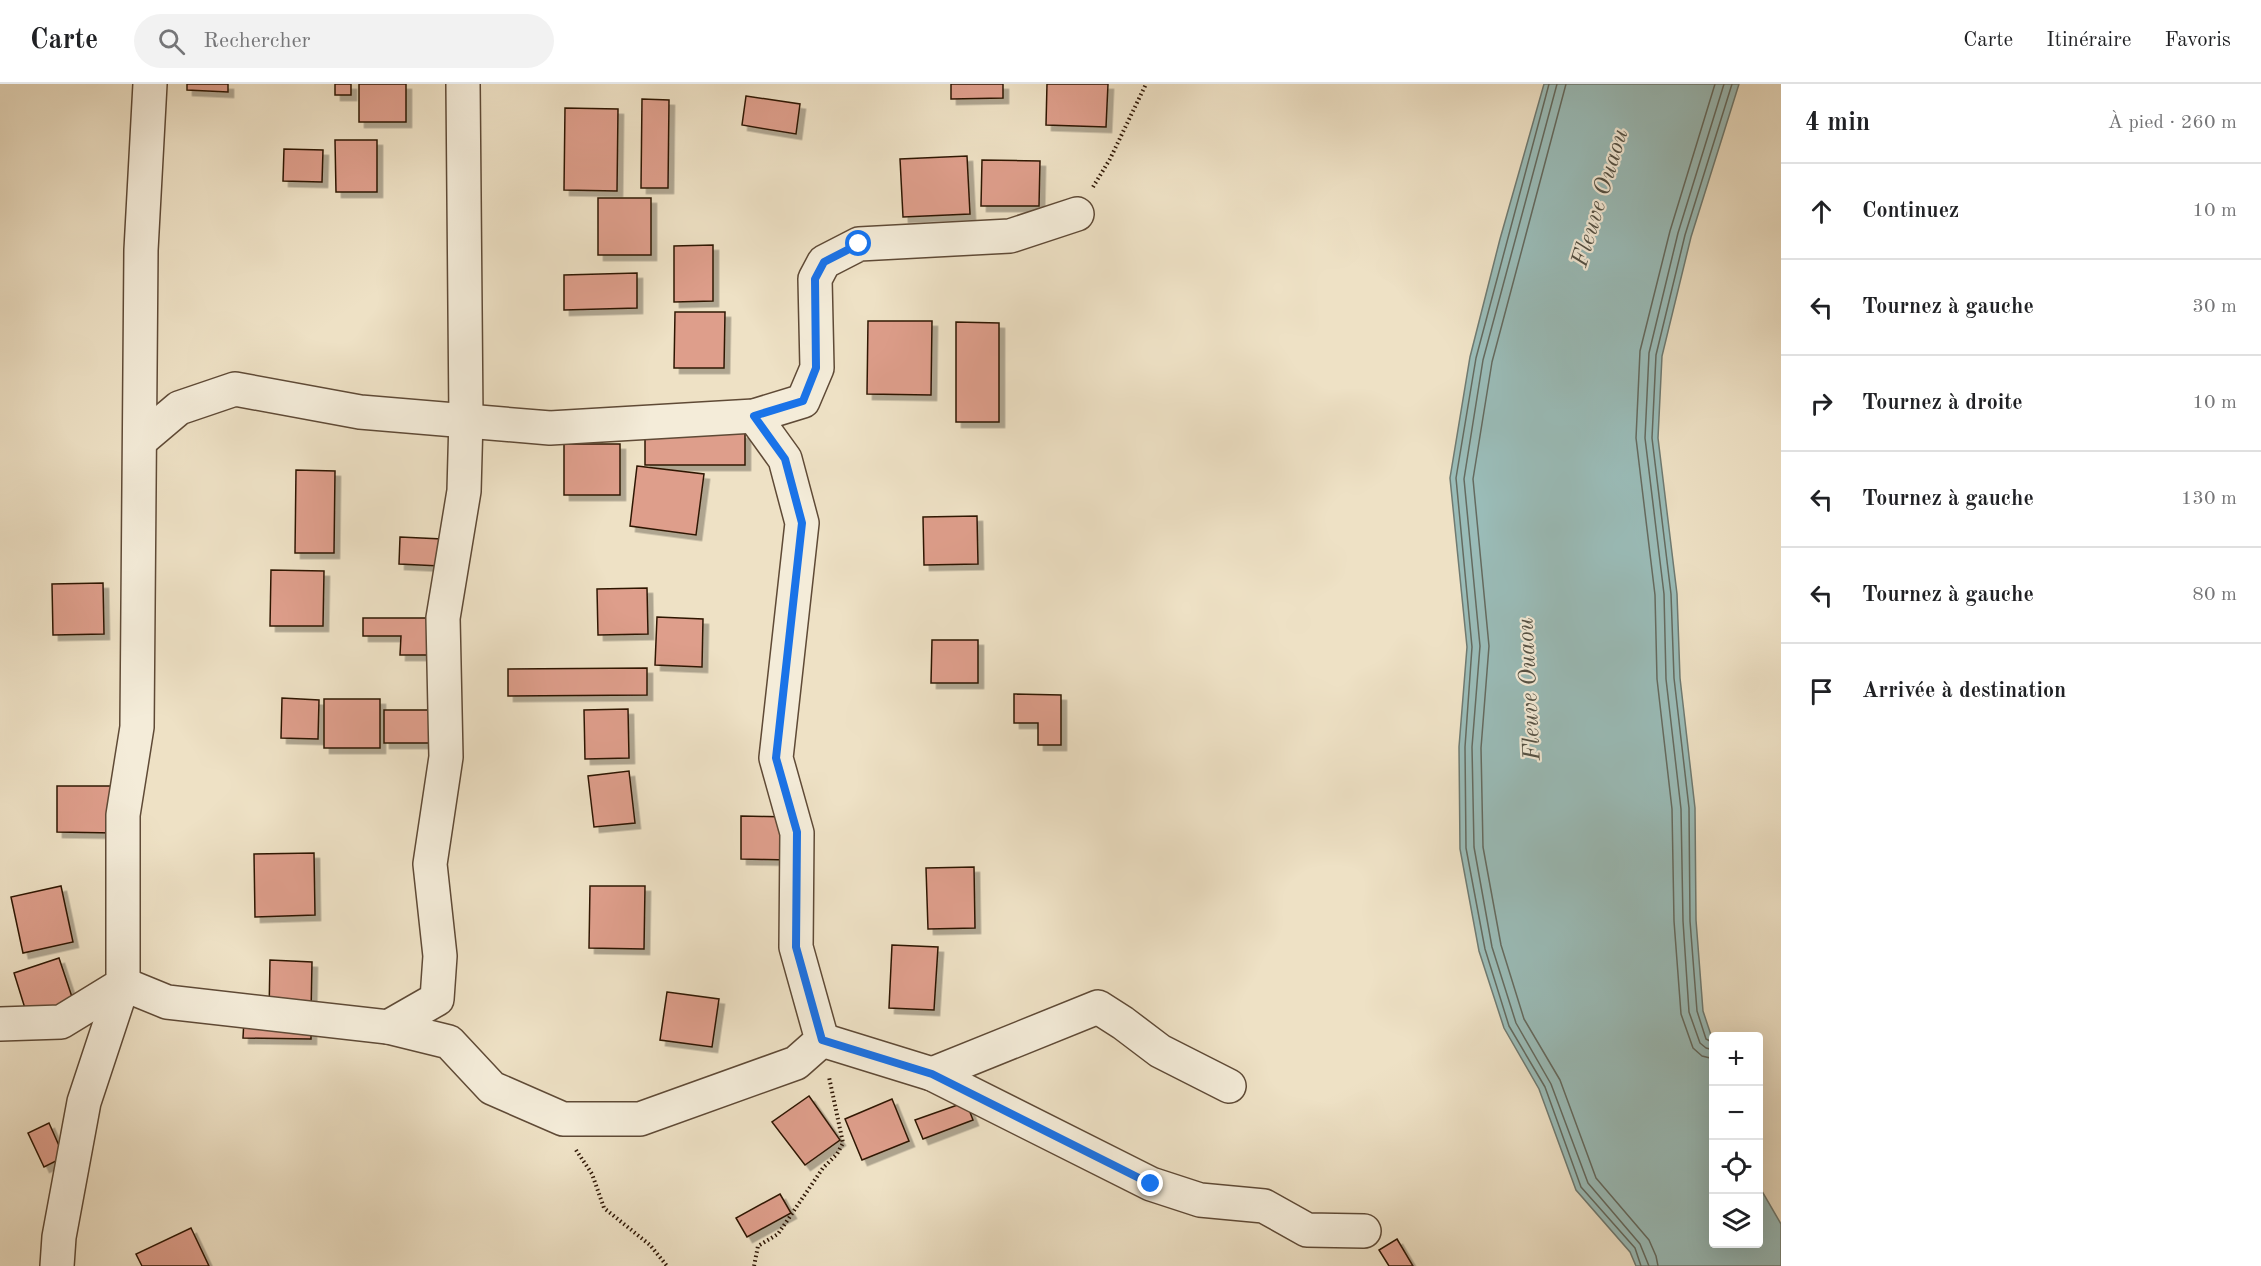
<!DOCTYPE html>
<html lang="fr">
<head>
<meta charset="utf-8">
<style>
	body { margin:0; font-family:"Old Standard TT",serif; background:#f2f2f2; color:#202124 }
	.controls { position:absolute; right:18px; bottom:18px; display:grid; overflow:hidden; border-radius:6px; box-shadow:0 6px 24px #0002 }
	.controls button { width:54px; height:54px; display:grid; place-items:center; padding:0; border:0; border-bottom:2px solid #e0e0e0; background:#fff; color:#202124; font:30px sans-serif }
	.stop { position:absolute; width:18px; height:18px; margin:-14px; border:4px solid #1a73e8; border-radius:50%; background:#fff }
	.stop.end { background:#1a73e8; border-color:#fff; box-shadow:0 2px 6px #0008 }
	.list { margin:0; padding:0; list-style:none }
	h2 { display:flex; justify-content:space-between; align-items:center; height:78px; margin:0; padding:0 24px; font-size:26px }
	h2 small { font-size:20px; font-weight:400; color:#757577 }
	.list li { display:grid; grid-template-columns:39px 1fr auto; gap:18px; align-items:center; box-sizing:border-box; height:96px; padding:0 24px; border-top:2px solid #e0e0e0 }
	.list b { display:block; font-size:22px; white-space:nowrap }
	.list em { font-size:20px; font-style:normal; color:#757577 }
	.icon { flex:none; width:33px; height:33px; fill:none; stroke:currentColor; stroke-width:2; stroke-linecap:round; stroke-linejoin:round }
	.map { position:relative; flex:none; width:1781px; height:1182px; overflow:hidden }
	header { display:flex; align-items:center; gap:36px; box-sizing:border-box; height:84px; padding:0 30px; background:#fff; border-bottom:2px solid #e0e0e0 }
	header strong { font-size:28px }
	nav { display:flex; gap:33px; margin-inline-start:auto; font-size:21px }
	.search { width:420px; height:54px; background:#f2f2f2; display:flex; align-items:center; gap:15px; box-sizing:border-box; padding:0 21px; border-radius:33px; color:#757577; font-size:22px }
	main { display:flex }
	aside { flex:1; background:#fff }
	.map>svg:first-child { display:block }
	.water { fill:#9abcb8; stroke:#6f7a71; stroke-width:1.5 }
	.lines { fill:none; stroke-linecap:round; stroke-linejoin:round }
	.shore { stroke:#646a5f; stroke-width:1.5 }
	.building { fill:#de9e8b; stroke:#2f1706; stroke-width:1.5; filter:url(#shadow) }
	.minor-casing { stroke:#5f4a36; stroke-width:36 }
	.path { stroke:#2f1706; stroke-width:4; stroke-dasharray:1.5 3; stroke-linecap:butt }
	.minor { stroke:#f4ecd9; stroke-width:33 }
	.route { stroke:#1a73e8; stroke-width:8 }
	.labels { text-anchor:middle; dominant-baseline:central; stroke-width:4.5; stroke-linejoin:round; paint-order:stroke }
	.water-label { font-size:24px; font-style:italic; fill:#545144; stroke:#f4ecd9 }
</style>
</head>
<body>
<header>
<strong>Carte</strong>
<div class="search"><svg class="icon" aria-label="search" viewBox="0 0 24 24"><circle cx="10" cy="10" r="6"/><path d="M15 15l6 6"/></svg>Rechercher</div>
<nav><a>Carte</a><a>Itinéraire</a><a>Favoris</a></nav>
</header>
<main>
<div class="map">
<svg width="1781" height="1182" viewBox="0 0 1781 1182">
	<defs>
		<filter id="shadow"><feDropShadow dx="5.5" dy="5.5" stdDeviation="0" flood-color="#0004"/></filter>
	</defs>
	<rect width="100%" height="100%" fill="#eee1c5"/>
	<filter id="stains"><feTurbulence type="fractalNoise" baseFrequency=".00333" numOctaves="4"/><feColorMatrix values="0 0 0 0 .2 0 0 0 0 .09 0 0 0 0 .02 0 0 0 .5 -.17"/></filter>
	<radialGradient id="worn" r=".72"><stop offset=".6" stop-color="#630" stop-opacity="0"/><stop offset="1" stop-color="#630" stop-opacity=".3"/></radialGradient>
	<!-- water -->
	<polygon class="water" points="1544,0 1739,0 1691,153 1662,272 1658,354 1677,510 1680,594 1695,724 1696,836 1703,927 1713,957 1714,1160 1758,1160 1759,1102 1781,1140 1781,1182 1636,1182 1630,1168 1576,1106 1539,1005 1504,944 1479,867 1460,765 1459,663 1467,563 1450,394 1470,273 1500,155"/>
	<g class="lines">
		<!-- shore -->
		<g class="shore">
			<polyline points="1549,0 1476,274 1456,394 1472,563 1465,663 1466,764 1485,865 1509,942 1545,1003 1581,1103 1635,1164 1641,1182"/>
			<polyline points="1557,0 1483,276 1464,395 1480,562 1472,663 1474,763 1492,863 1516,939 1551,1000 1588,1099 1640,1160 1649,1182"/>
			<polyline points="1566,0 1492,278 1473,395 1489,562 1481,664 1483,763 1501,861 1524,935 1560,996 1596,1094 1649,1156 1656,1172 1658,1182"/>
			<polyline points="1714,959 1706,955 1697,927 1690,837 1689,724 1674,594 1671,510 1652,354 1656,271 1685,151 1732,0"/>
			<polyline points="1714,966 1706,964 1700,959 1689,928 1683,837 1681,725 1666,595 1664,510 1645,354 1649,269 1678,149 1724,0"/>
			<polyline points="1714,975 1702,972 1693,964 1681,930 1674,837 1672,725 1657,595 1655,511 1636,354 1640,267 1670,147 1715,0"/>
		</g>
	</g>
	<!-- building -->
	<g class="building">
		<polygon points="187,0 228,0 228,8 187,6"/>
		<rect x="335" y="0" width="16" height="11"/>
		<rect x="359" y="0" width="47" height="38"/>
		<polygon points="951,0 1003,0 1003,14 951,15"/>
		<polygon points="1047,0 1108,0 1106,43 1046,41"/>
		<polygon points="746,12 800,20 796,50 742,41"/>
		<polygon points="642,15 669,16 668,104 641,104"/>
		<polygon points="565,24 618,25 617,107 564,106"/>
		<polygon points="335,56 377,56 377,108 336,108"/>
		<polygon points="284,65 323,66 322,98 283,97"/>
		<polygon points="967,72 970,130 903,133 900,75"/>
		<polygon points="982,76 1040,77 1039,122 981,122"/>
		<rect x="598" y="114" width="53" height="57"/>
		<polygon points="713,161 713,217 674,218 674,162"/>
		<polygon points="637,189 637,224 564,226 564,191"/>
		<polygon points="675,228 725,228 724,284 674,284"/>
		<polygon points="868,237 932,237 931,311 867,310"/>
		<polygon points="956,238 999,239 999,338 956,338"/>
		<rect x="645" y="349" width="100" height="32"/>
		<rect x="564" y="360" width="56" height="51"/>
		<polygon points="637,382 704,390 696,451 630,442"/>
		<polygon points="296,386 335,387 334,469 295,469"/>
		<polygon points="977,432 978,480 924,481 923,433"/>
		<polygon points="400,453 442,455 440,482 399,480"/>
		<polygon points="271,486 324,487 323,542 270,542"/>
		<polygon points="103,499 104,550 53,551 52,500"/>
		<polygon points="647,504 648,550 598,551 597,505"/>
		<polygon points="657,533 703,535 702,583 655,581"/>
		<polygon points="363,534 430,534 430,571 400,571 401,552 363,552"/>
		<polygon points="932,556 978,556 978,599 931,599"/>
		<polygon points="647,584 647,611 508,612 508,585"/>
		<polygon points="1014,610 1061,611 1061,661 1038,661 1038,639 1014,639"/>
		<polygon points="282,614 319,616 318,655 281,654"/>
		<rect x="324" y="615" width="56" height="49"/>
		<polygon points="628,625 629,674 585,675 584,626"/>
		<polygon points="384,626 433,626 434,659 384,659"/>
		<polygon points="629,687 635,739 594,743 588,692"/>
		<polygon points="57,702 116,702 115,749 57,748"/>
		<polygon points="741,732 791,733 790,776 741,775"/>
		<polygon points="314,769 315,831 255,833 254,770"/>
		<polygon points="974,783 975,844 928,845 926,784"/>
		<polygon points="61,802 73,858 23,869 11,813"/>
		<polygon points="590,802 645,802 644,865 589,864"/>
		<polygon points="892,861 938,863 934,926 889,924"/>
		<polygon points="59,874 74,919 28,934 14,889"/>
		<polygon points="270,876 312,878 311,930 269,929"/>
		<polygon points="667,908 719,915 712,963 660,956"/>
		<polygon points="244,935 311,936 311,955 243,954"/>
		<polygon points="809,1012 840,1056 805,1081 772,1038"/>
		<polygon points="892,1015 909,1057 862,1076 845,1035"/>
		<polygon points="966,1018 973,1036 923,1055 915,1036"/>
		<polygon points="49,1039 64,1073 44,1083 28,1049"/>
		<polygon points="780,1110 791,1129 747,1153 736,1134"/>
		<polygon points="191,1144 209,1182 142,1182 136,1170"/>
		<polygon points="1397,1155 1413,1182 1389,1182 1379,1166"/>
	</g>
	<g class="lines">
		<defs>
			<g id="minor">
				<polyline points="140,357 179,324 235,305 360,328 550,344 754,332 803,317 817,284 815,195 824,178 859,160 1010,152 1077,130"/>
				<polyline points="0,940 61,938 123,900 123,731 137,643 141,166 150,0"/>
				<polyline points="388,943 449,958 492,1004 563,1035 640,1035 796,979 822,956 796,863 797,749 776,674 802,439 785,375 754,332"/>
				<polyline points="822,956 932,990 1151,1100 1200,1116 1264,1122 1307,1146 1364,1147"/>
				<polyline points="932,990 1098,923 1123,939 1160,967 1229,1002"/>
				<polyline points="57,1182 59,1153 84,1018 123,900 167,918 388,943 437,915 440,872 430,780 446,673 443,534 464,407 466,335 463,0"/>
			</g>
		</defs>
		<!-- minor casing -->
		<use href="#minor" class="minor-casing"/>
		<!-- path -->
		<g class="path">
			<polyline points="1093,103 1110,75 1146,0"/>
			<polyline points="576,1066 592,1090 604,1124 650,1161 667,1182"/>
			<polyline points="754,1182 758,1162 778,1150 823,1084 837,1070 843,1059 829,993"/>
		</g>
		<!-- minor -->
		<use href="#minor" class="minor"/>
	</g>
	<g class="lines">
		<!-- route -->
		<polyline class="route" points="859,160 824,178 815,195 816,284 803,317 754,332 785,375 802,439 776,674 797,748 796,863 822,956 932,990 1151,1100"/>
	</g>
	<g class="labels">
		<!-- water labels -->
		<g class="water-label">
			<text transform="translate(1601 114) rotate(-73)">Fleuve Ouaou</text>
			<text transform="translate(1530 605) rotate(-93)">Fleuve Ouaou</text>
		</g>
	</g>
	<rect width="100%" height="100%" filter="url(#stains)"/>
	<rect width="100%" height="100%" fill="url(#worn)"/>
</svg>
<div class="controls">
<button>+</button>
<button>−</button>
<button><svg class="icon" aria-label="locate" viewBox="0 0 24 24"><circle cx="12" cy="12" r="6"/><path d="M12 2v4M12 18v4M2 12h4M18 12h4"/></svg></button>
<button><svg class="icon" aria-label="layers" viewBox="0 0 24 24"><path d="M12 4l9 5-9 5-9-5zM3 14l9 5 9-5"/></svg></button>
</div>
<div class="stop" style="left:859px;top:160px"></div>
<div class="stop end" style="left:1151px;top:1100px"></div>
</div>
<aside>
<h2>4 min<small>À pied · 260 m</small></h2>
<ul class="list">
<li><svg class="icon" aria-label="ahead" viewBox="0 0 24 24"><path d="M12 20V5M6 11l6-6 6 6"/></svg><div><b>Continuez</b></div><em>10 m</em></li>
<li><svg class="icon" aria-label="left" viewBox="0 0 24 24"><path d="M17 20v-9H6M10 6l-5 5 5 5"/></svg><div><b>Tournez à gauche</b></div><em>30 m</em></li>
<li><svg class="icon" aria-label="right" viewBox="0 0 24 24"><path d="M7 20v-9h11M14 6l5 5-5 5"/></svg><div><b>Tournez à droite</b></div><em>10 m</em></li>
<li><svg class="icon" aria-label="left" viewBox="0 0 24 24"><path d="M17 20v-9H6M10 6l-5 5 5 5"/></svg><div><b>Tournez à gauche</b></div><em>130 m</em></li>
<li><svg class="icon" aria-label="left" viewBox="0 0 24 24"><path d="M17 20v-9H6M10 6l-5 5 5 5"/></svg><div><b>Tournez à gauche</b></div><em>80 m</em></li>
<li><svg class="icon" aria-label="arrive" viewBox="0 0 24 24"><path d="M6 21V4h12l-3 4 3 4H6"/></svg><div><b>Arrivée à destination</b></div></li>
</ul>
</aside>
</main>
</body>
</html>
